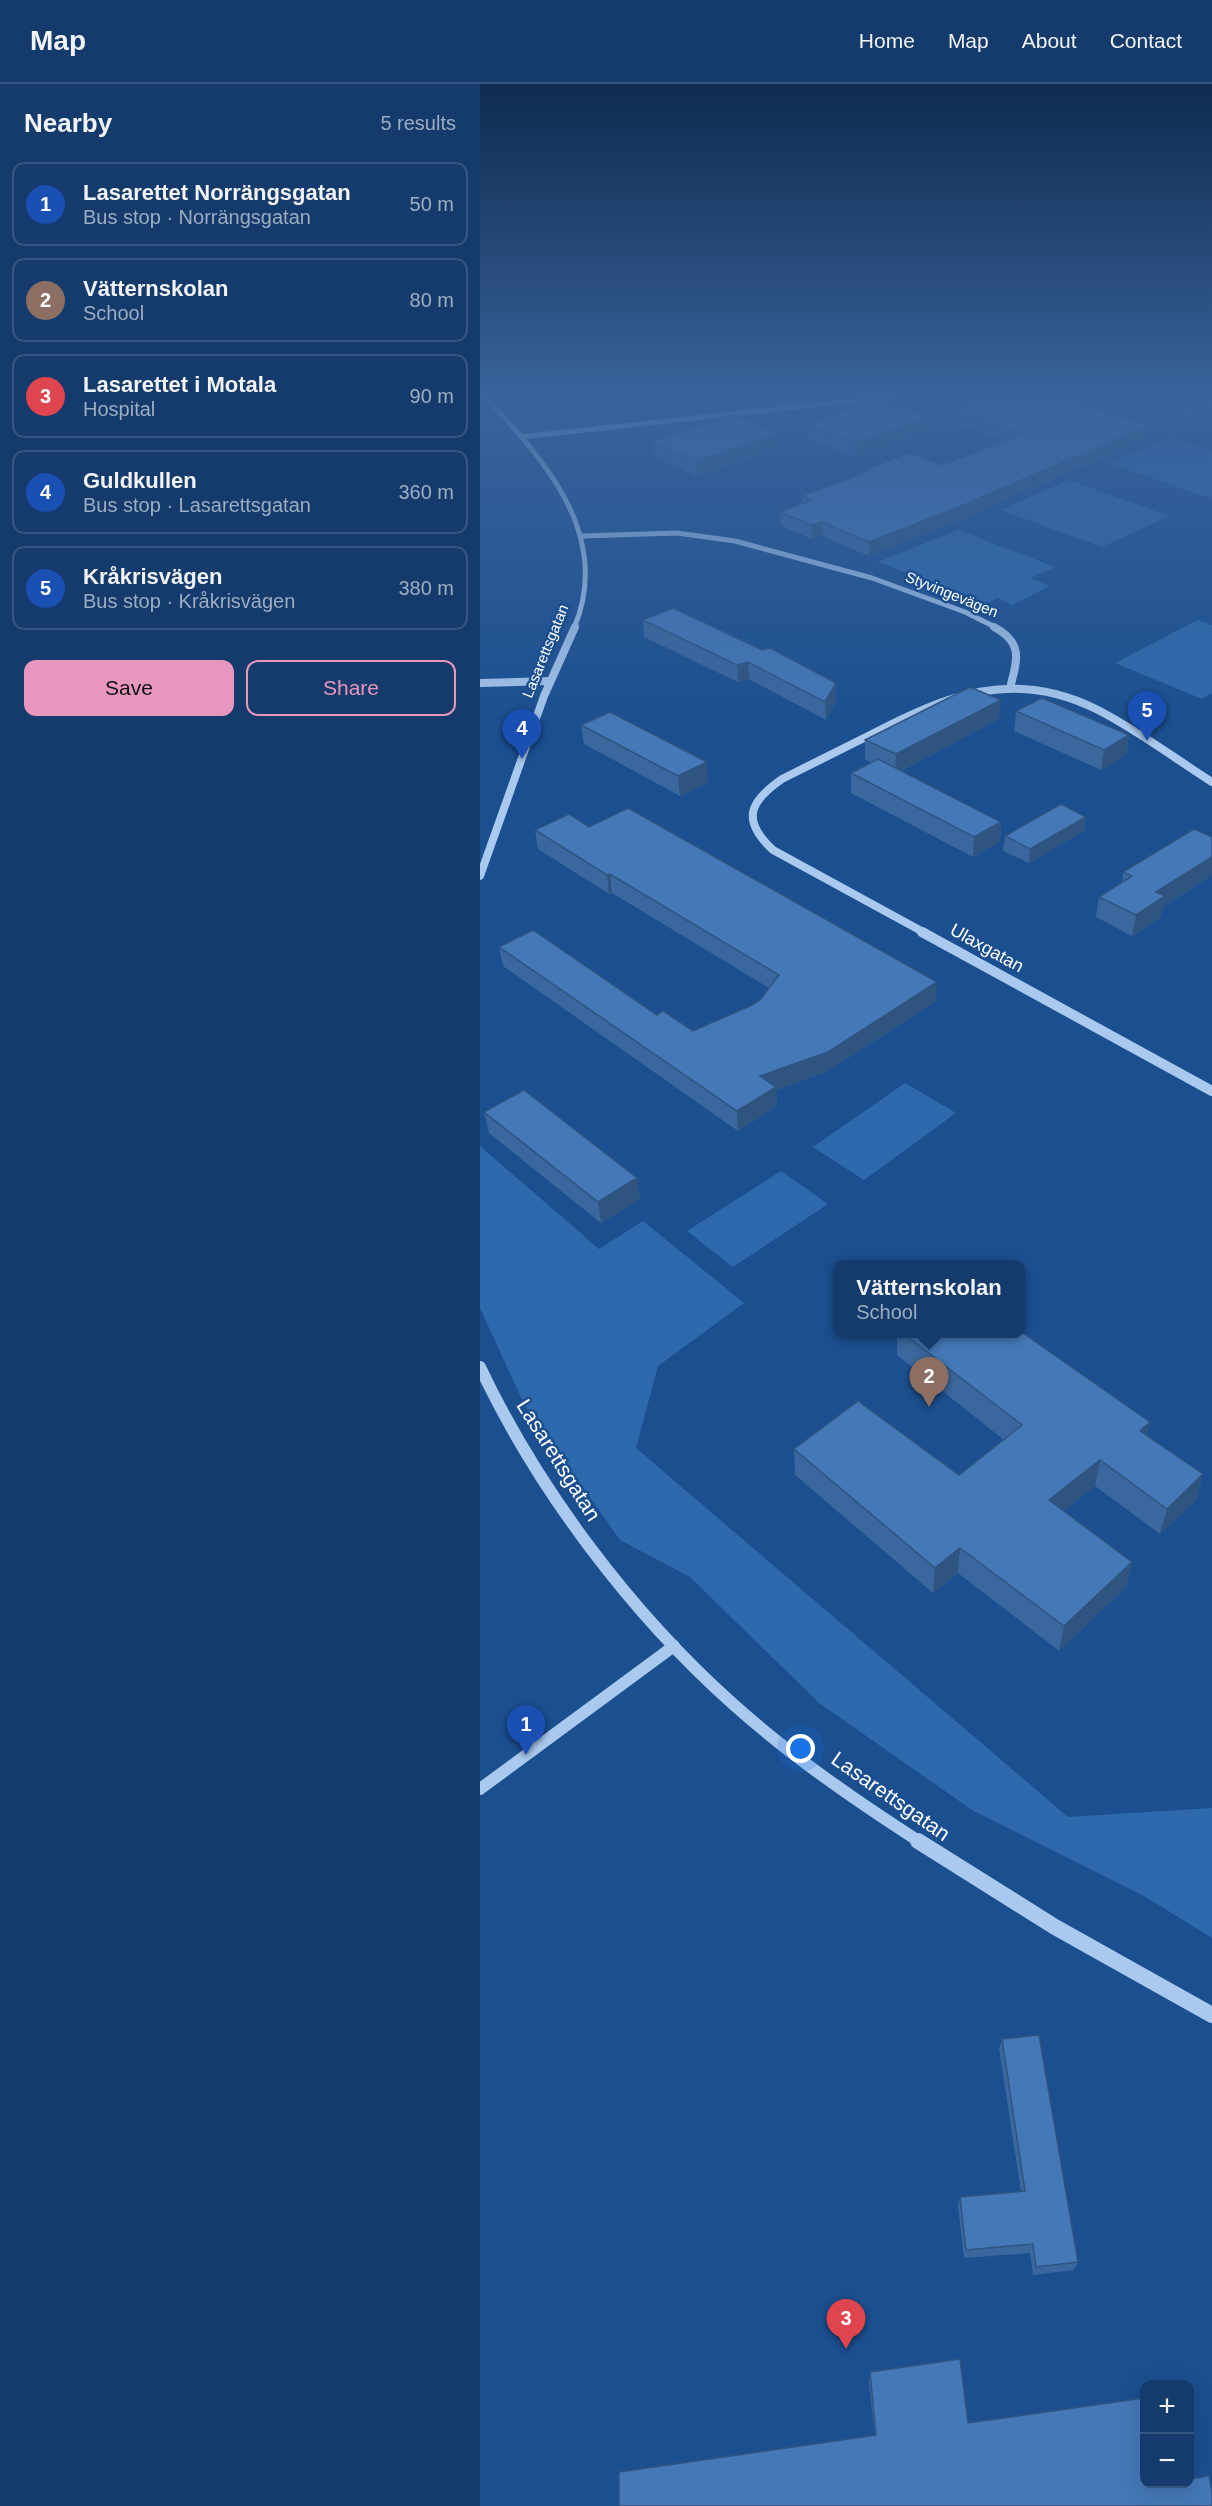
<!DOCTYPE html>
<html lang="en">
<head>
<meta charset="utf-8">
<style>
	body { margin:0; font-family:Arial,sans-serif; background:#1d4271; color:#f1f3f6 }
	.controls { position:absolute; right:18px; bottom:18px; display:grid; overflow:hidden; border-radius:12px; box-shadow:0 6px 24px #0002 }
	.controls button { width:54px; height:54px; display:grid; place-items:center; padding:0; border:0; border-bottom:2px solid #33557e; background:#143b6b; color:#f1f3f6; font:30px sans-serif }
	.you { position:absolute; left:321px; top:1665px; width:21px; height:21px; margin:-15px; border:4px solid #fff; border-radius:50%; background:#1a73e8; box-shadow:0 0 0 9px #1a73e833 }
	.badge { display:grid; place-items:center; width:39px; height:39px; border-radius:50%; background:#e797bd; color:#fff; font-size:20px; font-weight:700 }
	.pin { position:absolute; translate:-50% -50px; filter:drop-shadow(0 2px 3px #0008) }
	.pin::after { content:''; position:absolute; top:32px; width:21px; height:18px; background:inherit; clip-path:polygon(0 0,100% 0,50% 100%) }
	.popup { position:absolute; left:353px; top:1176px; width:192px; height:78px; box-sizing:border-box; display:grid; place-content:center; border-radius:12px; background:#143b6b; filter:drop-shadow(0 2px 4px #0005); font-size:20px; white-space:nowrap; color:#9dadc1 }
	.popup b { font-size:22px; color:#f1f3f6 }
	.popup::after { content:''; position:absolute; left:50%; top:100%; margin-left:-12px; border:12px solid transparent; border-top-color:#143b6b }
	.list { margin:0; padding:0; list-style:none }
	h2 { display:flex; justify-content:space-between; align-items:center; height:78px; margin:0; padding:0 24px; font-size:26px }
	h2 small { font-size:20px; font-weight:400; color:#9dadc1 }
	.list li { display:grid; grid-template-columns:39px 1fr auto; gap:18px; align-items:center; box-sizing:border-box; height:84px; margin:0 12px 12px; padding:0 12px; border:2px solid #33557e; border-radius:12px }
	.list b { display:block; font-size:22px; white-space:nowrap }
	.list p { margin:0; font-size:20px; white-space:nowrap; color:#9dadc1 }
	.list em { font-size:20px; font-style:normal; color:#9dadc1 }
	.actions { display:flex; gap:12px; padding:18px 24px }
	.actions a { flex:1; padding:14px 0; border:2px solid #e797bd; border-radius:12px; text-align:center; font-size:21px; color:#e797bd }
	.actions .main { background:#e797bd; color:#111 }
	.map { position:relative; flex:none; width:732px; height:2422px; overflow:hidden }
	header { display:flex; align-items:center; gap:36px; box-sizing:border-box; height:84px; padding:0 30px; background:#143b6b; border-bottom:2px solid #33557e }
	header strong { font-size:28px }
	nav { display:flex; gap:33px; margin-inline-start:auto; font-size:21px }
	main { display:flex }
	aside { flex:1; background:#143b6b }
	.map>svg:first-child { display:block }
	.green { fill:#2e69ad }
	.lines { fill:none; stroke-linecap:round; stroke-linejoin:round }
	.minor-far4 { stroke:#a9c9ee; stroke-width:5 }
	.minor-far3 { stroke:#a9c9ee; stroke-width:8 }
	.minor-far2 { stroke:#a9c9ee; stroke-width:10 }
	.minor-far1 { stroke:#a9c9ee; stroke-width:12 }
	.minor { stroke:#a9c9ee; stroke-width:16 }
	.wall { fill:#3a679d }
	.shaded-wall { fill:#305480 }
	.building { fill:#4478b7; stroke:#305480; stroke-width:1.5 }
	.labels { text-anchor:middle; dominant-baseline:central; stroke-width:5; stroke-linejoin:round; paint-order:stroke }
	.far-street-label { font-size:15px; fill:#fff; stroke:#1b4f8f }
	.street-label { font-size:18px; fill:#fff; stroke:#1b4f8f }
	.near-street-label { font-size:21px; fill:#fff; stroke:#1b4f8f }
</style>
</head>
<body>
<header>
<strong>Map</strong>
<nav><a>Home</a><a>Map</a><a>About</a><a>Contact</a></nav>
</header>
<main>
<aside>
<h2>Nearby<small>5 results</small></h2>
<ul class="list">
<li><span class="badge" style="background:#1a4fb4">1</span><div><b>Lasarettet Norrängsgatan</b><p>Bus stop · Norrängsgatan</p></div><em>50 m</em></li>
<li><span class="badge" style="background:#8d6e63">2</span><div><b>Vätternskolan</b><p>School</p></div><em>80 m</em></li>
<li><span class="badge" style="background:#e0444e">3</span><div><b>Lasarettet i Motala</b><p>Hospital</p></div><em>90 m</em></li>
<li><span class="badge" style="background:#1a4fb4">4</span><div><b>Guldkullen</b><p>Bus stop · Lasarettsgatan</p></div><em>360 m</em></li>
<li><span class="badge" style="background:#1a4fb4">5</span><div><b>Kråkrisvägen</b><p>Bus stop · Kråkrisvägen</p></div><em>380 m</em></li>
</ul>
<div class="actions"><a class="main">Save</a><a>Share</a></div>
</aside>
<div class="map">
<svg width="732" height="2422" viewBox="0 0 732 2422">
	<rect width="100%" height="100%" fill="#1b4f8f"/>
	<!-- green -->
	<g class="green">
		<polygon points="625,308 732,308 732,327 709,333 679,326 623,325 616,310"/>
		<polygon points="691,353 732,367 732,412 729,414 628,379"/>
		<polygon points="589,396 689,432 622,463 520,426"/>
		<polygon points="478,446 575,483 550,494 570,502 532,521 517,514 506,520 398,478"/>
		<polygon points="718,536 732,541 732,609 722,615 635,579"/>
		<polygon points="425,999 476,1029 384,1096 333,1063"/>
		<polygon points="0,1062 119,1165 163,1137 264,1219 178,1282 156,1364 588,1733 732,1724 732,1854 664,1812 492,1726 339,1619 210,1493 140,1456 44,1320 0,1224"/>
		<polygon points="301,1087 348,1120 253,1183 207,1147"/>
	</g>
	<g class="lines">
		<!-- minor-far4 -->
		<g class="minor-far4">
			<path d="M0,308C61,371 134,450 94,544"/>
			<polyline points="41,353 453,308"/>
			<polyline points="102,452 197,449 255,457 392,494 485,528 517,544"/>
		</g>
		<!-- minor-far3 -->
		<g class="minor-far3">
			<path d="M514,543C544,559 537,576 530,604"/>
			<polyline points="0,599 70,597"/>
			<polyline points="0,792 64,612 95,543"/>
			<path d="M445,849L293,766C261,736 269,718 302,695C332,680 362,665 392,650C467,611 534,584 616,625C656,645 694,674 732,698"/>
		</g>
		<!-- minor-far2 -->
		<polyline class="minor-far2" points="442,848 732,1007"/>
		<!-- minor-far1 -->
		<g class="minor-far1">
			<path d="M0,1283C58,1406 152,1530 253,1620C311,1672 375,1716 440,1758"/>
			<polyline points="0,1705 194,1562"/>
		</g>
		<!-- minor -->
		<polyline class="minor" points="438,1757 575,1843 732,1931"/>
	</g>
	<!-- wall -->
	<g class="wall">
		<polygon points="471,325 666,355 496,428 495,430 389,472 342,452 332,455 301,442 300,428 322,420 322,412 383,390 383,387 463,381 525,357 470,338"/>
		<polygon points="450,332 449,347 375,373 328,355 327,340"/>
		<polygon points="172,358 299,364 217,392 173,373"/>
		<polygon points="163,536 282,566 356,599 356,617 346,636 269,595 258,598 164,553"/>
		<polygon points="536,627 649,651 646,671 621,686 534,647"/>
		<polygon points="519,635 421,687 521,738 520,758 493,773 371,709 371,689 392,679 385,675 385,656"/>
		<polygon points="101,641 228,698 200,712 104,660"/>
		<polygon points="606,733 604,747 549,779 523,767 525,752"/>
		<polygon points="109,743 456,917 348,987 296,1006 297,1022 258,1047 23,882 19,863 213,947 270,922 280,916 289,904 132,809 129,810 58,765 55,746"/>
		<polygon points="643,788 732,791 683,823 681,833 652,852 616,833 619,813 642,799"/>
		<polygon points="4,1028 160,1115 121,1139 9,1049"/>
		<polygon points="417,1250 540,1250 667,1351 723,1390 716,1416 680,1450 615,1402 583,1427 652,1478 646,1503 579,1567 478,1489 453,1509 315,1391 314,1365 479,1391 524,1356 417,1271"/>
		<polygon points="522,1955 598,2178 594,2186 553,2191 550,2169 484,2174 478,2122 480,2113 541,2108 519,1965"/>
		<polygon points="390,2288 488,2339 664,2400 395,2352 389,2299"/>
	</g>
	<!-- shaded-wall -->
	<g class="shaded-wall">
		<polygon points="450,332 449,347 375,373 375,359"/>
		<polygon points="668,342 666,355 496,428 495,430 389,472 389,458 494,416"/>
		<polygon points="299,349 299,364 217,392 217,377"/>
		<polygon points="342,438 342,452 332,455 332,441"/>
		<polygon points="268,578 269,595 258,598 257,581"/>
		<polygon points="356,599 356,617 346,636 345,618"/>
		<polygon points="521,616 519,635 415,690 416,670"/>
		<polygon points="649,651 646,671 621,686 624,666"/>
		<polygon points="227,678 228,698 200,712 198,692"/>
		<polygon points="606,733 604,747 549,779 550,765"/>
		<polygon points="521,738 520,758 493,773 494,753"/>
		<polygon points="732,773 732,791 683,823 681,833 652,852 656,831 676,808"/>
		<polygon points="130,790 132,809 129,810 127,791"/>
		<polygon points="457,898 456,917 348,987 296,1006 297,1022 258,1047 257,1027 280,992"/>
		<polygon points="157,1094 160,1115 121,1139 118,1118"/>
		<polygon points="670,1338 664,1364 660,1347"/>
		<polygon points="620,1376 615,1402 565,1442 569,1416"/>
		<polygon points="723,1390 716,1416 680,1450 687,1425"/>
		<polygon points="480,1464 478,1489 453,1509 455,1484"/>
		<polygon points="652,1478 646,1503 579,1567 584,1542"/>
	</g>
	<!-- building -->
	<g class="building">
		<polygon points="521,308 563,308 668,342 494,416 496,416 389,458 342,438 332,441 300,428 332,416 322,412 387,388 383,387 429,369 463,381 544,349 471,325"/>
		<polygon points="399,315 450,332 375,359 327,340"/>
		<polygon points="251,331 299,349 217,377 172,358"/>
		<polygon points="193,524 282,566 290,564 356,599 345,618 268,578 257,581 163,536"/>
		<polygon points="490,603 521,616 416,670 385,656"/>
		<polygon points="562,614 649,651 624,666 536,627"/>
		<polygon points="130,628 227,678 198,692 101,641"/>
		<polygon points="398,675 521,738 494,753 371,689"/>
		<polygon points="581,720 606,733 550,765 525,752"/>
		<polygon points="148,724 457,898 348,968 280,992 296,1003 257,1027 19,863 53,846 177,931 183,927 213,947 270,922 280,916 299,891 130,790 127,791 55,746 89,730 109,743"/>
		<polygon points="714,745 732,753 732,773 676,808 685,812 656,831 619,813 652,792 643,788"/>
		<polygon points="44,1006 157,1094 118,1118 4,1028"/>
		<polygon points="540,1247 670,1338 660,1347 723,1390 687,1425 620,1376 569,1416 652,1478 584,1542 480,1464 455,1484 314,1365 378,1317 479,1391 542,1341 424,1250 540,1250"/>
		<polygon points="559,1951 598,2178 556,2183 553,2160 486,2166 480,2113 545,2107 522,1955"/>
		<polygon points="480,2275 488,2339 664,2314 664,2400 710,2400 710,2395 729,2392 732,2408 732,2422 139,2422 139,2388 396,2351 390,2288"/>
	</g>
	<!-- sky -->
	<linearGradient id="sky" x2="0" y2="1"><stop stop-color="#0f2b4f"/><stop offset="0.48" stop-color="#39639b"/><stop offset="1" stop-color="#39639b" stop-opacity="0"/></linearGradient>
	<rect width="732" height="647" fill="url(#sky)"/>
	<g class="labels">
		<!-- far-street labels -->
		<g class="far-street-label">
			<text transform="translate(472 510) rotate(22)">Styvingevägen</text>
			<text transform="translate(65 567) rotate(-68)">Lasarettsgatan</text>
		</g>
		<!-- street labels -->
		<g class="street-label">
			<text transform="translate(507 864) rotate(29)">Ulaxgatan</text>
		</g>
		<!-- near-street labels -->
		<g class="near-street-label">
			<text transform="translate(79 1376) rotate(58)">Lasarettsgatan</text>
			<text transform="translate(411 1712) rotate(35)">Lasarettsgatan</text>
		</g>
	</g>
</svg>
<div class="controls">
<button>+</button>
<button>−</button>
</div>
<div class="you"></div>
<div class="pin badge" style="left:46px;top:1671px;background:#1a4fb4">1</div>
<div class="pin badge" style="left:449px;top:1323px;background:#8d6e63">2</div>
<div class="popup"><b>Vätternskolan</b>School</div>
<div class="pin badge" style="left:366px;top:2265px;background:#e0444e">3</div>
<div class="pin badge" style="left:42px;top:675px;background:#1a4fb4">4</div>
<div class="pin badge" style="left:667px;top:657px;background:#1a4fb4">5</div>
</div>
</main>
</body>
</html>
